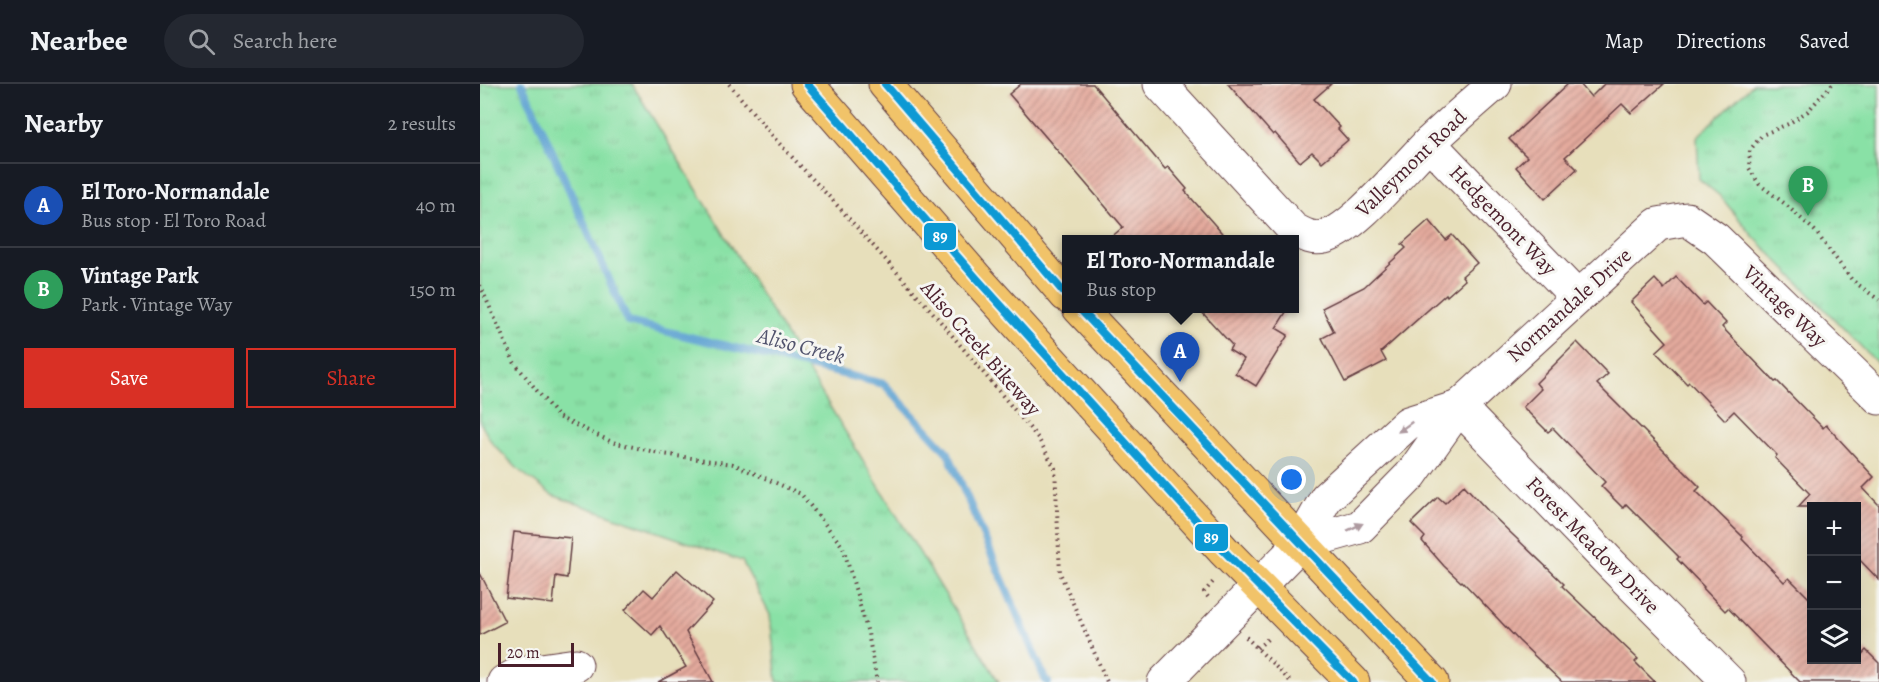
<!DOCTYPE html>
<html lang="en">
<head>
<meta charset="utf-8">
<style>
	body { margin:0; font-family:Alegreya,serif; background:#242831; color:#f1f3f6 }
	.controls { position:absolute; right:18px; bottom:18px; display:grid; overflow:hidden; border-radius:0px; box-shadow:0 6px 24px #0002 }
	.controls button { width:54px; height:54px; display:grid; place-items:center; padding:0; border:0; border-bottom:2px solid #363941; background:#171b24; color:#f1f3f6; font:30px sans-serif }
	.scale { position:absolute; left:18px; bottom:15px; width:76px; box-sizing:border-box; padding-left:6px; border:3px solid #4a1f2b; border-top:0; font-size:16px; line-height:21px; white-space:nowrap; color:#4a1f2b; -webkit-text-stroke:4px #f6f6f2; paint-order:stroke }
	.you { position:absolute; left:812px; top:396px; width:21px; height:21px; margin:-15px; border:4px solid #fff; border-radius:50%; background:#1a73e8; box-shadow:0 0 0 9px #1a73e833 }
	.badge { display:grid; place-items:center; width:39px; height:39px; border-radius:50%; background:#d93025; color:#fff; font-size:20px; font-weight:700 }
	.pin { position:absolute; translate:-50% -50px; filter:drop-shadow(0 2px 3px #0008) }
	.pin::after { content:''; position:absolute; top:32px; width:21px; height:18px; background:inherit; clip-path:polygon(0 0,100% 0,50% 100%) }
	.popup { position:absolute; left:582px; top:151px; width:237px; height:78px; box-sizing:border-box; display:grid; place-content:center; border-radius:0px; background:#171b24; filter:drop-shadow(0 2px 4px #0005); font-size:20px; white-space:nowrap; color:#9ea1a6 }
	.popup b { font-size:22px; color:#f1f3f6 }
	.popup::after { content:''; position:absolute; left:50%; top:100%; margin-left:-12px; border:12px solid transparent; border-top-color:#171b24 }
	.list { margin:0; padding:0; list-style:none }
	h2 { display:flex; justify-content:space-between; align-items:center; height:78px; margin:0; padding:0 24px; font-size:26px }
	h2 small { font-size:20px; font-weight:400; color:#9ea1a6 }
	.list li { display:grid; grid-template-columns:39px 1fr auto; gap:18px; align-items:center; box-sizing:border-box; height:84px; padding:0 24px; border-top:2px solid #363941 }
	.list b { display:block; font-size:22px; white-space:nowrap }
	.list p { margin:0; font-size:20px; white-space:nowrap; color:#9ea1a6 }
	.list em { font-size:20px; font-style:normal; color:#9ea1a6 }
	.actions { display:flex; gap:12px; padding:18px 24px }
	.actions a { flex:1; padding:14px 0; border:2px solid #d93025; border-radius:0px; text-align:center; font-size:21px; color:#d93025 }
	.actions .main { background:#d93025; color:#fff }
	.icon { flex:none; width:33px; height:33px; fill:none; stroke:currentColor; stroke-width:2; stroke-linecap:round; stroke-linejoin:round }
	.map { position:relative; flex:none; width:1399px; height:598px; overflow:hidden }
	header { display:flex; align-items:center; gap:36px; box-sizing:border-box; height:84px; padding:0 30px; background:#171b24; border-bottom:2px solid #363941 }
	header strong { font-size:28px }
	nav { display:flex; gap:33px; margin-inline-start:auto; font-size:21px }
	.search { width:420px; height:54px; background:#242831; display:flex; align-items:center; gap:15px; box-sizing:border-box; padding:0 21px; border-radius:33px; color:#9ea1a6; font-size:22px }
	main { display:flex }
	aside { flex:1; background:#171b24 }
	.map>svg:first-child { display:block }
	.grass { fill:url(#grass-tufts); stroke:#6a8068; stroke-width:1.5 }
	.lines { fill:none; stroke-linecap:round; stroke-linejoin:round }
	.stream { stroke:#5ca1d1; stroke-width:8 }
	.building { fill:url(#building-hatch) }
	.minor-casing { stroke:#623c41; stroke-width:35 }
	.major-casing { stroke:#623c41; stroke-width:35 }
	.path { stroke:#623c41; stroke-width:4; stroke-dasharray:1.5 4.5; stroke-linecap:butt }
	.minor { stroke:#fff; stroke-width:33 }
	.major { stroke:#f1c369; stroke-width:33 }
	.bus-1-casing { stroke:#f6f6f2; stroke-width:12 }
	.bus-1 { stroke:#0b99d4; stroke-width:8 }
	.oneway { fill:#ae9aa0 }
	.labels { text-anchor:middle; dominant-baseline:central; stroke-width:6; stroke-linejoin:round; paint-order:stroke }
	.street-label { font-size:21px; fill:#4a1f2b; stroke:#f6f6f2 }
	.water-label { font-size:22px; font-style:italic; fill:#51536d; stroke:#f6f6f2 }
	.line-badge { stroke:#f6f6f2; stroke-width:2 }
	.badge-label { font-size:16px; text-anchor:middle; font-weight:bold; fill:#fff }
</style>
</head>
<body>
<header>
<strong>Nearbee</strong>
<div class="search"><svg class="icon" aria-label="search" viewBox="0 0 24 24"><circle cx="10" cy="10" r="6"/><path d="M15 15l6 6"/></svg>Search here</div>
<nav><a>Map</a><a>Directions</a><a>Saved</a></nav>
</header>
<main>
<aside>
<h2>Nearby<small>2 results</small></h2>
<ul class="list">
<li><span class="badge" style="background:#1a4fb4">A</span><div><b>El Toro-Normandale</b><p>Bus stop · El Toro Road</p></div><em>40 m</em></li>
<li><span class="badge" style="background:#2e9e5b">B</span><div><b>Vintage Park</b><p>Park · Vintage Way</p></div><em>150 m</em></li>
</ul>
<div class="actions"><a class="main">Save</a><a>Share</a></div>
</aside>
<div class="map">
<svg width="1399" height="598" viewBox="0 0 1399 598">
	<defs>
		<pattern id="grass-tufts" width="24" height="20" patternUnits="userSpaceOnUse" patternTransform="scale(1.5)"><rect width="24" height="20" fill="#89e1a6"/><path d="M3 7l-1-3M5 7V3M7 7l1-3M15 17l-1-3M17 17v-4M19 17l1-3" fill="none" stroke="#78c18f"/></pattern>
		<pattern id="building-hatch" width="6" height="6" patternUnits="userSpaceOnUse" patternTransform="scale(1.5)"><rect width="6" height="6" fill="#e4aa9d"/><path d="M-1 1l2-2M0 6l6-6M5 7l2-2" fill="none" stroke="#bb8a80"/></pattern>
	</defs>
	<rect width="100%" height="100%" fill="#f6f6f2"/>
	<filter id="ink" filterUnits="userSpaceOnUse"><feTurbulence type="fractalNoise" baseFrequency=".0167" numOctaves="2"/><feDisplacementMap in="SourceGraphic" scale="12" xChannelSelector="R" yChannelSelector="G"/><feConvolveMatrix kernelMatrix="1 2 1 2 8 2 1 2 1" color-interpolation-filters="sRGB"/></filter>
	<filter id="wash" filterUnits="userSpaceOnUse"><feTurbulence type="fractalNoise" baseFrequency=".008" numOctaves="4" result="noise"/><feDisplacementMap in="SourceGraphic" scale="24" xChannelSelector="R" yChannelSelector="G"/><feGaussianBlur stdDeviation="1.35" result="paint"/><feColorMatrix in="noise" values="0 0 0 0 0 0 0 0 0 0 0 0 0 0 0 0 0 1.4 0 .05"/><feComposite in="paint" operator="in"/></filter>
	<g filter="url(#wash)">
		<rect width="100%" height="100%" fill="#e7dfbb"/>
		<!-- grass -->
		<g class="grass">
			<polygon points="0,0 152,0 519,598 297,598 290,531 262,477 72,411 40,387 12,359 0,338"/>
			<polygon points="1273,0 1399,0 1399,281 1273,152 1240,112 1219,95 1217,53"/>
		</g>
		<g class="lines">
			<!-- stream -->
			<polyline class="stream" points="42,0 148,238 404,300 468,369 565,595 568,598"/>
		</g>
		<g id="blocks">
			<!-- building -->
			<g class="building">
				<polygon points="541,0 613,0 685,85 688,83 707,105 705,107 748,156 628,156 643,143 529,10"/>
				<polygon points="748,0 851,0 834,15 860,43 858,45 868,56 842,78 832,68 820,78 795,49 793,51"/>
				<polygon points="1088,0 1100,0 1111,13 1124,0 1184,0 1151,29 1142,20 1085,73 1097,85 1065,115 1036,83 1047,73 1029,55"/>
				<polygon points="949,136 966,156 972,151 997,179 982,192 985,196 967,212 966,210 901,268 906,277 865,298 842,254 854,248 842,224 884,203 926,164 922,160"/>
				<polygon points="1196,193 1223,221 1226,218 1246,239 1242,243 1295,298 1297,297 1343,344 1346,341 1394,393 1383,404 1399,421 1399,496 1377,473 1377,423 1318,423 1330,410 1295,374 1297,371 1254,327 1245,336 1209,298 1207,300 1176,268 1187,258 1151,218 1175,195 1184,205"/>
				<polygon points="719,225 808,225 796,244 808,251 776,302 755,289 764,275 749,266 752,261"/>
				<polygon points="1097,258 1128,290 1117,300 1220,403 1216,407 1263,453 1262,455 1304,498 1309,494 1332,517 1332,576 1377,576 1386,566 1399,579 1399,598 1320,598 1248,524 1245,527 1223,504 1224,503 1197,475 1199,473 1146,420 1143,424 1121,402 1125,398 1073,344 1068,348 1043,323 1061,305 1056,299"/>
				<polygon points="984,401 1008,427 1084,500 1082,502 1158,575 1155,578 1175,598 1082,598 1039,557 982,497 981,498 964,482 942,457 945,453 931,439 958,413 965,419"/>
				<polygon points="34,448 91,454 87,494 76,492 73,520 26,514"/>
				<polygon points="197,486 233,518 206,548 233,598 178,598 206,583 180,542 172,551 145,526 164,505 173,513"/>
				<polygon points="0,489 25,538 0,551"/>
			</g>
		</g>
	</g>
	<g filter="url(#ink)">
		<use href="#blocks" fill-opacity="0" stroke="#623c41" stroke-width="1.5"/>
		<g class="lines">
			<defs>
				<g id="minor">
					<path d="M680,0L813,145C823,150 832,156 844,153C873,147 926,81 950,58C971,38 993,19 1015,0"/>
					<polyline points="949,59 1097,213"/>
					<polyline points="979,323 1132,481 1249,598"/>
					<polyline points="820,460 880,443 931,391 979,323 1178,140 1207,135 1236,155 1399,314"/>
					<polyline points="24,598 40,589 96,581"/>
					<polyline points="684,598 820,460 846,414 928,339 979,323"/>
				</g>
				<g id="major">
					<polyline points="327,0 497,195 744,467 873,598"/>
					<polyline points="405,0 586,211"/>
					<polyline points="599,224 952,598"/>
				</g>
			</defs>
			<!-- minor casing -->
			<use href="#minor" class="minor-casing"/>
			<!-- major casing -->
			<use href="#major" class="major-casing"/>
			<!-- path -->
			<g class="path">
				<polyline points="249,0 297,57 355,119 455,231 558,354 575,384 580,489 627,598"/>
				<polyline points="1352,0 1328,27 1308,40 1282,51 1270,66 1269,84 1279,100 1305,120 1335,147 1372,196 1399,216"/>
				<polyline points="0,201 34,278 78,333 132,358 183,370 253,380 321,410 363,463 388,549 397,598"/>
				<polyline points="728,513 724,508 733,498"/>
				<polyline points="766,553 811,598"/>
				<polyline points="777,564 790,553"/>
			</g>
			<!-- minor -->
			<use href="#minor" class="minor"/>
			<!-- major -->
			<use href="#major" class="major"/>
			<defs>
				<g id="bus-1">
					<polyline points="327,0 497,195 744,467 873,598"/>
					<polyline points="405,0 586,211"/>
					<polyline points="599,224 952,598"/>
				</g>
			</defs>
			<!-- bus-1 casing -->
			<use href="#bus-1" class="bus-1-casing"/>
			<!-- bus-1 -->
			<use href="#bus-1" class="bus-1"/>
		</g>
		<!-- one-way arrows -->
		<defs><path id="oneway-solid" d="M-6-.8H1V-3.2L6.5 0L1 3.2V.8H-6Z" transform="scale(1.5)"/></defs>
		<g class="oneway">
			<use href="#oneway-solid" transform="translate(925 343) rotate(144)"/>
			<use href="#oneway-solid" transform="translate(875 443) rotate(-25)"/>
		</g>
	</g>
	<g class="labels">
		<!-- street labels -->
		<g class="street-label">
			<text transform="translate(931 79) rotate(-44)">Valleymont Road</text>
			<text transform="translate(1023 136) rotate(46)">Hedgemont Way</text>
			<text transform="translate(1089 221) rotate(-42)">Normandale Drive</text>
			<text transform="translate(1305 222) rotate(44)">Vintage Way</text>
			<text transform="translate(501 264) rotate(49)">Aliso Creek Bikeway</text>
			<text transform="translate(1113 461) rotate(46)">Forest Meadow Drive</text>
		</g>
		<!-- water labels -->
		<g class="water-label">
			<text transform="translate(321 262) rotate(14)">Aliso Creek</text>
		</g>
	</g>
	<g class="line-badge">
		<rect x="443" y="138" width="34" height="29" rx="6" fill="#0b99d4"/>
		<rect x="714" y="439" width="35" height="29" rx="6" fill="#0b99d4"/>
	</g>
	<g class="badge-label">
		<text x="460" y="158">89</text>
		<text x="731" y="459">89</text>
	</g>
</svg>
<div class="controls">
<button>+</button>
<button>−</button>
<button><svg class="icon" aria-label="layers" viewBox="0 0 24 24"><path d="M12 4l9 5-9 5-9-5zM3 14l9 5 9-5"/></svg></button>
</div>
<div class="scale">20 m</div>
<div class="you"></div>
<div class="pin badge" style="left:700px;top:298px;background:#1a4fb4">A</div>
<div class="popup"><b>El Toro-Normandale</b>Bus stop</div>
<div class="pin badge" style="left:1328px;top:132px;background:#2e9e5b">B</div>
</div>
</main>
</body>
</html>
